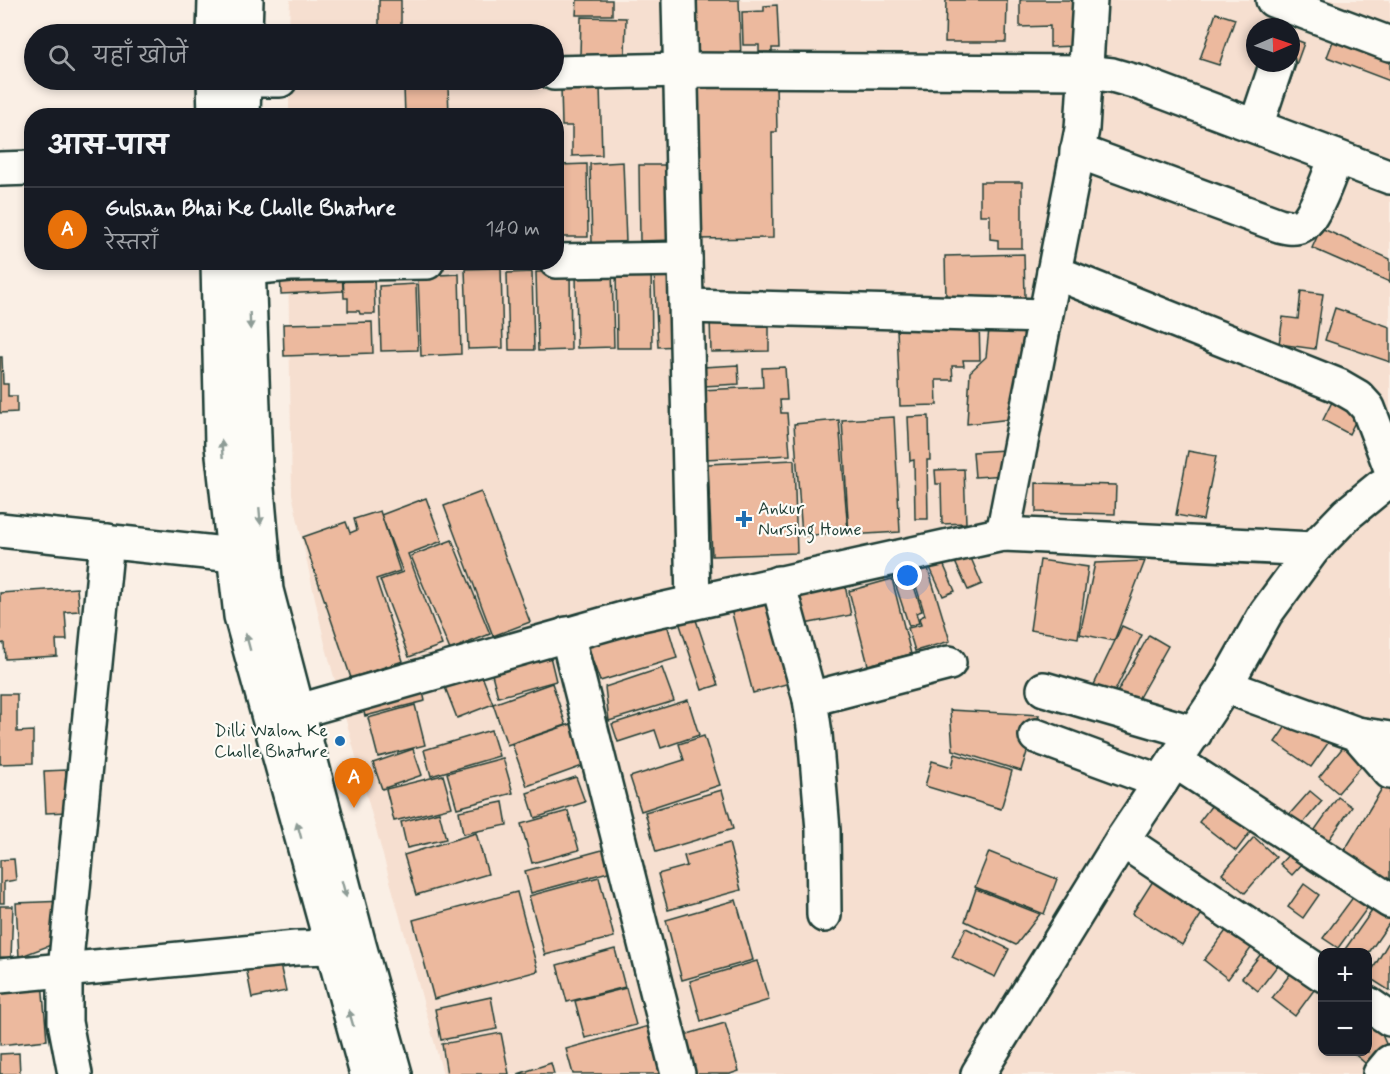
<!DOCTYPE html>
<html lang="hi">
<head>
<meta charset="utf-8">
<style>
	body { margin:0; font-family:Mynerve,"Playpen Sans Deva",sans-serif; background:#242831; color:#f1f3f6 }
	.controls { position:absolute; right:18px; bottom:18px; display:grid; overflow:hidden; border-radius:12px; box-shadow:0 3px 9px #0003 }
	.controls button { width:54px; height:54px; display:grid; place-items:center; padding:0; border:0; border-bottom:2px solid #363941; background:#171b24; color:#f1f3f6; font:30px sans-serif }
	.compass { position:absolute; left:1246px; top:18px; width:54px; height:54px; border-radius:50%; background:#171b24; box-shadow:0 3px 9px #0003; rotate:88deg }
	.you { position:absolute; left:908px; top:576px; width:21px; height:21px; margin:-15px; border:4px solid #fff; border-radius:50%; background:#1a73e8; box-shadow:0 0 0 9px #1a73e833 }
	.badge { display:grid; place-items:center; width:39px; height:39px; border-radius:50%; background:#1f6fb2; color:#fff; font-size:20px; font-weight:700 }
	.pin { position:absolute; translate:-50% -50px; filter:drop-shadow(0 2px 3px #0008) }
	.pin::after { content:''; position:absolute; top:32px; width:21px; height:18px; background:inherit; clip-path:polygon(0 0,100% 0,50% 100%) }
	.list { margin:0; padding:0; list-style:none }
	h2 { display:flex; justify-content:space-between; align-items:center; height:78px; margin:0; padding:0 24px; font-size:26px }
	h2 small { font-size:20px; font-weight:400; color:#9ea1a6 }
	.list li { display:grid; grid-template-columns:39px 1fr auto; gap:18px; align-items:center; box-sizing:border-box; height:84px; padding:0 24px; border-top:2px solid #363941 }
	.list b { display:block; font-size:22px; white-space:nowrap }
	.list p { margin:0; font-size:20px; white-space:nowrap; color:#9ea1a6 }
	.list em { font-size:20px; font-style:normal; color:#9ea1a6 }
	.icon { flex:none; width:33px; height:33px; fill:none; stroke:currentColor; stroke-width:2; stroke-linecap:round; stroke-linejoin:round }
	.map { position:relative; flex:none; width:1390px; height:1074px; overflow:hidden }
	.search { position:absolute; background:#171b24; box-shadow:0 3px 9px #0003; left:24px; top:24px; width:540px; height:66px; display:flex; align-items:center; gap:15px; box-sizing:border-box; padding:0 21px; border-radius:33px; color:#9ea1a6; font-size:22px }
	.panel { position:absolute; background:#171b24; box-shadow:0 3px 9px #0003; left:24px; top:108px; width:540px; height:162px; border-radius:24px }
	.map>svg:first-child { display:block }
	.built { fill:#f6dfd0; fill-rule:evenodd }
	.building { fill:#ecb99e; stroke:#1f3d34; stroke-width:1.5 }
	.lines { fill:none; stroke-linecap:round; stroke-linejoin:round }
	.street-casing { stroke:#1f3d34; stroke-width:38 }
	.secondary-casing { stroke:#1f3d34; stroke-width:38 }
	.street { stroke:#fdfcf7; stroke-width:33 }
	.secondary { stroke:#fdfcf7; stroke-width:33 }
	.oneway { fill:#8e9c96 }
	.poi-dot { fill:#1f6fb2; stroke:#fdfcf7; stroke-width:2 }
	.labels { text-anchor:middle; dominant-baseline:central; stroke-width:4.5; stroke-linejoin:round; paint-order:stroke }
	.poi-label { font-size:18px; fill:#1f3d34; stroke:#fdfcf7; text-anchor:start }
</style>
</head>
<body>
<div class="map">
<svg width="1390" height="1074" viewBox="0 0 1390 1074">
	<rect width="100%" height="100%" fill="#faefe5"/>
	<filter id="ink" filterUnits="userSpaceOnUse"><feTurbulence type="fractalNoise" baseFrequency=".0167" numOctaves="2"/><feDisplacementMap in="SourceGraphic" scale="12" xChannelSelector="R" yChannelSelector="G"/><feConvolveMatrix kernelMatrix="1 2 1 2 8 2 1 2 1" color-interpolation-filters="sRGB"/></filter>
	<g filter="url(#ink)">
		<!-- built -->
		<path class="built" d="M290,0H1390V1074H443L325,644L292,494L288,263L556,262V116L289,115V80H554V34H289ZM1255,27H1291V63H1255ZM1322,952H1368V1052H1322Z"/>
		<!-- building -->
		<g class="building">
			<rect x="379" y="0" width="22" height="34"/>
			<polygon points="577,0 612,0 612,15 576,15"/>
			<polygon points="687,0 739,0 741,60 689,61"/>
			<polygon points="946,0 1007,0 1006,42 945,42"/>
			<polygon points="1020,0 1075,0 1076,46 1050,47 1050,26 1020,27"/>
			<polygon points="777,5 779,48 772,48 772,52 759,52 759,45 743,45 742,12 764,11 764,6"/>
			<polygon points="1216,13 1235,19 1219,65 1200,59"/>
			<polygon points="581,17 626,18 625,56 580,55"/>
			<polygon points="1339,25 1390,45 1390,81 1327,57"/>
			<polygon points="1291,38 1304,43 1287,90 1271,84 1291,63"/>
			<polygon points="693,82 776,82 777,132 772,132 773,238 694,239"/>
			<polygon points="448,86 449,116 405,116 404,87"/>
			<polygon points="600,86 602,155 572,156 572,126 562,126 561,87"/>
			<polygon points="623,162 626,243 592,244 590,164"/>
			<polygon points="587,164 588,237 561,237 560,165"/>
			<polygon points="639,165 671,165 673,240 640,241"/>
			<polygon points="980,182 1022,182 1022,248 998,248 998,240 990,239 990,215 980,215"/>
			<polygon points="1321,228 1390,259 1390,282 1312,248"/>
			<polygon points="1024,254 1025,297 946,298 945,256"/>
			<polygon points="616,264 651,264 652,348 617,348"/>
			<polygon points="342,268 343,291 281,294 280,271"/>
			<polygon points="501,268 503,348 468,349 465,269"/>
			<polygon points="612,268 614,347 577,348 576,269"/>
			<polygon points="654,269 678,269 681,346 658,347"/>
			<polygon points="570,271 571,350 538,351 536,272"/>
			<polygon points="532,272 534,350 509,350 507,273"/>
			<polygon points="343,274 374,274 375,314 360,314 359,311 348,311 348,298 344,298"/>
			<polygon points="459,274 461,354 421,356 418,276"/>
			<polygon points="416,284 418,350 381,351 379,286"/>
			<polygon points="1301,291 1323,294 1315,349 1279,344 1283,317 1298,319"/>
			<polygon points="1335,308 1390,327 1390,362 1325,340"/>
			<polygon points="769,318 769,351 711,352 710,319"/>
			<polygon points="1029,319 1011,419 967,424 970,372 986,357 990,320"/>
			<polygon points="979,320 980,360 963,360 964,366 952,366 953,380 936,380 937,405 900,406 897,328"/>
			<polygon points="372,322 373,353 284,356 283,324"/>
			<polygon points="0,357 2,357 3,384 8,384 8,396 17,396 17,412 0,413"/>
			<polygon points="738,365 739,384 704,386 703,367"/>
			<polygon points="785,367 787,400 780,400 781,413 787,413 790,455 704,459 701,390 763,387 762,368"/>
			<polygon points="1332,402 1358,416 1349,434 1323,420"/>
			<polygon points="929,416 930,460 927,460 928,519 915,519 914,460 910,461 908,417"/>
			<polygon points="894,417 900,532 849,535 842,420"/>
			<polygon points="839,420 848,532 802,536 794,424"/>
			<polygon points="1005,450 1007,475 975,477 973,452"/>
			<polygon points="1188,451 1216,456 1203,520 1176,515"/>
			<polygon points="794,460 797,553 712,556 708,464"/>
			<polygon points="964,469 966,523 942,524 941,484 936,484 935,470"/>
			<polygon points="1036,483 1116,485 1115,514 1036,512"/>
			<polygon points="481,492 530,622 493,636 444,506"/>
			<polygon points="426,498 442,541 408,554 442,645 409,657 380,580 403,572 381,515"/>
			<polygon points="380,511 400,571 376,579 403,661 351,678 303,537 346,522 350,533 357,530 354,519"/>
			<polygon points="452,540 490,634 450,650 411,556"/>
			<polygon points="965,544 982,584 968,590 950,551"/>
			<polygon points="938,552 955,591 943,596 925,557"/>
			<polygon points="1040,560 1088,567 1078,638 1030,630"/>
			<polygon points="1145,561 1114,641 1080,634 1095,563"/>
			<polygon points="927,565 950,641 915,651 908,628 921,625 919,618 925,615 911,570"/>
			<polygon points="909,571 922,611 916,613 919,623 909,626 893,577"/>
			<polygon points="843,575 851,615 799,625 792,585"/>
			<polygon points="892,579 911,654 868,665 849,591"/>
			<polygon points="77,588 79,611 65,612 67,640 56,640 57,656 5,659 4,643 0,644 0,593"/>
			<polygon points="773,590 797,681 753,693 729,602"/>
			<polygon points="694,614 718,685 702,690 678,619"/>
			<polygon points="665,617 677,658 600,681 585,640"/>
			<polygon points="1122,626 1142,635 1111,699 1092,689"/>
			<polygon points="1149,635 1168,646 1133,708 1114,698"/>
			<polygon points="548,648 556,681 498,697 489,663"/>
			<polygon points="477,663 493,704 457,718 441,677"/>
			<polygon points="662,668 674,701 609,721 605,687"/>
			<polygon points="421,682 425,701 365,716 360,697"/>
			<polygon points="552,683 566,725 507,745 493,704"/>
			<polygon points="0,694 17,694 17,732 33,731 33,763 0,764"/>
			<polygon points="688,700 699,735 661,748 655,730 618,742 612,724"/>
			<polygon points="415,705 425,745 378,757 368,718"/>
			<polygon points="1300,706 1336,732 1311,767 1275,742"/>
			<polygon points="950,710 1039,715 1021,771 953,750"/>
			<polygon points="574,723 588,764 527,786 512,744"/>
			<polygon points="491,730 499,756 431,776 424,750"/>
			<polygon points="704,736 720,785 641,811 630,777 684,760 679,744"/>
			<polygon points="1344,746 1364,763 1338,793 1319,777"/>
			<polygon points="413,749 422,775 382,789 373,763"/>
			<polygon points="955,754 1012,771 1001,809 925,786 932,761 952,767"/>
			<polygon points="503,758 513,793 457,808 447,773"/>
			<polygon points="66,770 67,812 46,813 44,771"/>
			<polygon points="443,775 452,807 394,821 386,789"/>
			<polygon points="1390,775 1390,882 1343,853"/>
			<polygon points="576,777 585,802 535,818 527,793"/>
			<polygon points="722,790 733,829 656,852 645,812"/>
			<polygon points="1310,791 1322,801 1299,828 1287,817"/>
			<polygon points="1218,797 1255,826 1236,851 1199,822"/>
			<polygon points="1338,797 1352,807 1328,841 1314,831"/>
			<polygon points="503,802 507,825 463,834 459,811"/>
			<polygon points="568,811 579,850 532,863 521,824"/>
			<polygon points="439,812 446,839 407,848 401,822"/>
			<polygon points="476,833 488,874 416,895 404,855"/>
			<polygon points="1254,837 1276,857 1245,893 1222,874"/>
			<polygon points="1304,838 1316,849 1292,875 1280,864"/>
			<polygon points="729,843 741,890 668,910 658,874 687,866 684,856"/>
			<polygon points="617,846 623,868 531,893 525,871"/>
			<polygon points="989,852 1057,879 1044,914 975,887"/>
			<polygon points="14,859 16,880 4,882 4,903 0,903 0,860"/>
			<polygon points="1165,862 1215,893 1182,945 1132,914"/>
			<polygon points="599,877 614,937 545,955 529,896"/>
			<polygon points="1368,877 1382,888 1338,948 1323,938"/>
			<polygon points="1304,884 1319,895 1303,918 1288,907"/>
			<polygon points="976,889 1040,914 1016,945 965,921"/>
			<polygon points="517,892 538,971 434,999 413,920"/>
			<polygon points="1381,898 1390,904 1390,922 1368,954 1368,952 1343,952"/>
			<polygon points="736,900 753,960 682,980 666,920"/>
			<polygon points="65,901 67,939 19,957 16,903"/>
			<polygon points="0,906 13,906 11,958 0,957"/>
			<polygon points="1231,924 1255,943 1228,979 1204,960"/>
			<polygon points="966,928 1009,949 995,977 952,957"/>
			<polygon points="1390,940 1390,991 1368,977"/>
			<polygon points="1271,941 1287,953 1258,991 1242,978"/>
			<polygon points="615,949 625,987 567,1002 557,965"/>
			<polygon points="279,960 286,991 252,998 246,967"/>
			<polygon points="757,961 769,1000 701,1021 690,981"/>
			<polygon points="1297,965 1320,982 1295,1016 1272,998"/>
			<polygon points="42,981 47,1040 0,1045 0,985"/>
			<polygon points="626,988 636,1025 585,1038 575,1001"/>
			<polygon points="491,997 497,1029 441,1040 435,1009"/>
			<polygon points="1375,1019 1387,1046 1371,1068 1352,1052 1368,1052 1368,1029"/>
			<polygon points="725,1023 739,1071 730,1074 692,1074 681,1036"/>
			<polygon points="649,1026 662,1074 573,1074 566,1049"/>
			<polygon points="501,1033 509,1074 447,1074 442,1044"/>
			<polygon points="19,1053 20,1074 0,1074 0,1054"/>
			<polygon points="551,1063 554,1074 518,1074"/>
		</g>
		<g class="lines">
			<defs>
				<g id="street">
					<polyline points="679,0 693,602"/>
					<polyline points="1273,0 1390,44"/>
					<polyline points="554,73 681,70 1085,72 1112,75 1140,83 1390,177"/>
					<polyline points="244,80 280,80"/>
					<polyline points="1256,126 1277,63"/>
					<path d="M1077,151L1279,225C1287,227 1294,229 1302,225C1314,220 1331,171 1336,157"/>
					<polyline points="0,169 32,168"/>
					<polyline points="556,261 685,259"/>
					<polyline points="248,268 290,264 427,262"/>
					<polyline points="1054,272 1339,386 1358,397 1368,408 1390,466"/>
					<polyline points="687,306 1045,316"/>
					<polyline points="1003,534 1082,129 1090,0"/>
					<polyline points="778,583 810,699 815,734 823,830 824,915"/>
					<polyline points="567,634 678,1074"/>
					<polyline points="1225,686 1357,734 1390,739"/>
					<polyline points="1044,689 1195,733"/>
					<polyline points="810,699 949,663"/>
					<polyline points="271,719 633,616 1003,534 1313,549"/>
					<polyline points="1357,734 1390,772"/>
					<polyline points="1036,736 1161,782"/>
					<polyline points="1175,761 1390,901"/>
					<polyline points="1122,840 1322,974"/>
					<polyline points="0,976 296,948 332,947"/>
					<polyline points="1368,1004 1390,1019"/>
					<polyline points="75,1074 65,1022 65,970 107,541"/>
					<polyline points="1380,1074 1390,1062"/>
				</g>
				<g id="secondary">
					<polyline points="214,34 215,0"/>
					<polyline points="245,34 246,0"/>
					<polyline points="214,80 215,116"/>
					<polyline points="243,116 244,80"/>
					<polyline points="218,262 222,446 241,616 367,1074"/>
					<polyline points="248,262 255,466 266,590 359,945 395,1074"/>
					<polyline points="0,530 234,555 255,556"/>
					<polyline points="978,1074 1122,840 1225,686 1266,613 1313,549 1347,514 1380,487 1390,482"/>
				</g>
			</defs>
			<!-- street casing -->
			<use href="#street" class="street-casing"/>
			<!-- secondary casing -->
			<use href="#secondary" class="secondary-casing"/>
			<!-- street -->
			<use href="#street" class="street"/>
			<!-- secondary -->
			<use href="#secondary" class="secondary"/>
		</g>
		<!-- one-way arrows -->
		<defs><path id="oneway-solid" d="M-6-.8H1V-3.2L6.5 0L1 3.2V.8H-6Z" transform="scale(1.5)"/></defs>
		<g class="oneway">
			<use href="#oneway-solid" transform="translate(250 321) rotate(88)"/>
			<use href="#oneway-solid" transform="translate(222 449) rotate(-94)"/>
			<use href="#oneway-solid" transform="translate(260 516) rotate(85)"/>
			<use href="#oneway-solid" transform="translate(248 642) rotate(-105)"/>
			<use href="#oneway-solid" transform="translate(299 830) rotate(-105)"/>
			<use href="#oneway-solid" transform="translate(344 889) rotate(75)"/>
			<use href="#oneway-solid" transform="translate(351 1018) rotate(-106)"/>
		</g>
	</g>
	<!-- markers -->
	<g class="poi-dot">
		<path d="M741 510h6v6h6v6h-6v6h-6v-6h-6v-6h6z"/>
		<circle cx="340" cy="741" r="6"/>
	</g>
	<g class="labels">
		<!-- poi labels -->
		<g class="poi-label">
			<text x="758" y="509">Ankur<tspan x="758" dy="21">Nursing Home</tspan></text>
			<text x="328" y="731" text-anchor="end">Dilli Walon Ke<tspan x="328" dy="21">Cholle Bhature</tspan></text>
		</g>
	</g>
</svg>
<div class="controls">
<button>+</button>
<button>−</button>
</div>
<svg class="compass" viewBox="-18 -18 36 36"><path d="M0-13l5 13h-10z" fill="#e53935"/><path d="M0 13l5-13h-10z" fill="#9ea1a6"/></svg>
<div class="you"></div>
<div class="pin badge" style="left:354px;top:808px;background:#e8710a">A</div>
<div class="search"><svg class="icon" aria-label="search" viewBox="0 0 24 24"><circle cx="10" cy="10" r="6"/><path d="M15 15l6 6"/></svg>यहाँ खोजें</div>
<section class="panel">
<h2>आस-पास<small></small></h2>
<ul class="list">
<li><span class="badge" style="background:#e8710a">A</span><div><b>Gulshan Bhai Ke Cholle Bhature</b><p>रेस्तराँ</p></div><em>140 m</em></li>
</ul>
</section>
</div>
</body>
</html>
